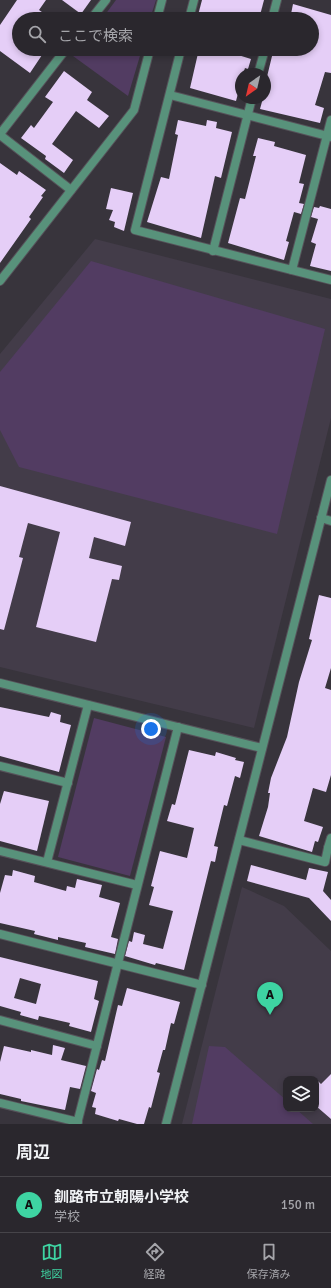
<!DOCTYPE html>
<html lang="ja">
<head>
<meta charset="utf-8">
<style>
	body { margin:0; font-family:Signika,"Noto Sans JP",sans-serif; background:#322f35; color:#f1f3f6 }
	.controls { position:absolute; right:12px; bottom:12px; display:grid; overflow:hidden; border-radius:8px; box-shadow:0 2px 6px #0003 }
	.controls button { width:36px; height:36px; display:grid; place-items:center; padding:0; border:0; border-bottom:1px solid #464449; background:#2a272d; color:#f1f3f6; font:20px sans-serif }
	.compass { position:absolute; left:235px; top:68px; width:36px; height:36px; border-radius:50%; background:#2a272d; box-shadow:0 2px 6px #0003; rotate:214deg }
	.you { position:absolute; left:151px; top:729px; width:14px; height:14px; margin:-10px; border:3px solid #fff; border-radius:50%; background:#1a73e8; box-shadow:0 0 0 6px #1a73e833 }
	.badge { display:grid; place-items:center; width:26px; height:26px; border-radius:50%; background:#3ed4a2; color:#111; font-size:13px; font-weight:700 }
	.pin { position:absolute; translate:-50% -33px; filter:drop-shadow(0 1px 2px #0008) }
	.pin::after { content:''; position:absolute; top:21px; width:14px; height:12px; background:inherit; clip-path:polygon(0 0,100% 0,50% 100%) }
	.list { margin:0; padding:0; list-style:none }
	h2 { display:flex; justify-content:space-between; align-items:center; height:52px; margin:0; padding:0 16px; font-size:17px }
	h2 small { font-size:13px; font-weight:400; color:#a5a5aa }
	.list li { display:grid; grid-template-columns:26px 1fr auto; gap:12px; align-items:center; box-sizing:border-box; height:56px; padding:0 16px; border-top:1px solid #464449 }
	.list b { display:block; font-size:15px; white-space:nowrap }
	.list p { margin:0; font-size:13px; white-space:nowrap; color:#a5a5aa }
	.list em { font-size:13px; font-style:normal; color:#a5a5aa }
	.icon { flex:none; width:22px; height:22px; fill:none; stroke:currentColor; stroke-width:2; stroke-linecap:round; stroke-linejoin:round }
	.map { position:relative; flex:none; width:331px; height:1124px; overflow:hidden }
	.search { position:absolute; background:#2a272d; box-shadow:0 2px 6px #0003; left:12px; right:12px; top:12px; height:44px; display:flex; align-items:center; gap:10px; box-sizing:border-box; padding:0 14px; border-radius:22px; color:#a5a5aa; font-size:15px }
	.sheet { height:108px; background:#2a272d }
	nav { display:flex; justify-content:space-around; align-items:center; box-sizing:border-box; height:56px; border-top:1px solid #464449; background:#2a272d; font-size:11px; color:#a5a5aa }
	nav a { display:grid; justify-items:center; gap:2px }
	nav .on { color:#3ed4a2 }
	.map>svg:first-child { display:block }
	.built { fill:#433c49; fill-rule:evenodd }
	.green { fill:#523c62 }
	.building { fill:#e5cef7; fill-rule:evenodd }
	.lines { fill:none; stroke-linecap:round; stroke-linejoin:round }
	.street-casing { stroke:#56525a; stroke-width:10 }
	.street { stroke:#58927b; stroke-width:8 }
</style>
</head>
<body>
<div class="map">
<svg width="331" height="1124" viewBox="0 0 331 1124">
	<rect width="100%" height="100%" fill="#38343c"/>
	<!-- built -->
	<g class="built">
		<polygon points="95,239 331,299 331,418 254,728 0,667 0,354"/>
		<path d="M242,887L284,906L331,951V1124H182ZM286,1079H316V1109H286Z"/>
	</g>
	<!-- green -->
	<g class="green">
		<polygon points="116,0 156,0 150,19 102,19"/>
		<polygon points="78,49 142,49 128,96 73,56"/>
		<polygon points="91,261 325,329 277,534 19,467 0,430 0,372"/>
		<polygon points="94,718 166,737 130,876 58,857"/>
		<polygon points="209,1046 225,1047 286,1100 286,1109 296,1109 313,1124 192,1124"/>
	</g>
	<!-- building -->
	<g class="building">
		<polygon points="17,0 46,0 39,10 52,19 19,19 19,49 46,49 30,73 0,51 0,25"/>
		<polygon points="62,0 91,0 81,14"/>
		<polygon points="202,0 264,0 259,19 197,19"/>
		<polygon points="293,4 331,15 331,73 325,72 315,105 324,108 320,123 260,109 263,98 265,98 265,85 273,52 282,54 283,49 312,49 317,25 312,24 312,19 290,19"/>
		<polygon points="199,49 236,49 235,54 251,59 248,69 245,68 243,74 241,74 241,82 236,101 190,88"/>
		<polygon points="64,71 92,92 87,100 109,116 99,128 76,111 52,144 73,160 64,173 45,159 46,156 21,138 31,125 34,128 53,102 45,97"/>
		<polygon points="178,120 206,126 207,120 217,122 216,128 232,132 221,178 215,176 201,238 147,222 161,177 169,179 178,135 175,134"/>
		<polygon points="258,138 275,142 274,146 306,155 299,183 304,184 299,203 304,204 301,214 294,212 286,241 289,242 284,260 228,243 240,198 245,199 256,156 253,156"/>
		<polygon points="0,163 17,175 19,171 46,190 41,196 43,197 29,217 31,219 0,263"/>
		<polygon points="111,188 133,193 124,231 114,227 115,222 109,220 113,210 106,209"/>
		<polygon points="320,206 331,209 331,271 310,266 316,244 311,242 318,219 311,217 314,207 319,208"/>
		<polygon points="0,486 131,522 125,546 94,537 89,558 122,566 119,580 112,579 96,642 36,627 60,532 28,523 19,557 23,558 4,630 0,629"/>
		<polygon points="319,595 331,598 331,668 325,688 331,690 331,775 326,792 313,788 304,821 323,827 318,842 315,841 312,852 259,836 268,807 270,793 268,793 271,778 287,737 299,682 312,640 309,639"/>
		<polygon points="0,707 49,717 51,712 61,715 60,722 71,725 59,772 0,756"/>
		<polygon points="189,750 215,756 216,752 236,758 235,760 244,762 240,778 235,776 227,806 224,805 214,846 218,847 215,862 211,861 184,970 156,963 155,965 125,956 129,941 132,942 134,932 145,935 143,944 163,949 173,911 149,905 154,887 151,886 160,851 187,858 194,828 167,821 172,804 175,805"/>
		<polygon points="4,791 49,801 37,851 0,841 0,804"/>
		<polygon points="251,865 306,880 309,868 328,872 323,891 331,900 331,921 309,898 247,881"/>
		<polygon points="13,870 35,876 34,882 66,891 67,886 75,888 77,879 102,885 99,897 120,903 111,937 118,939 115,954 85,947 86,943 58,937 58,940 34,934 35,931 0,923 0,893 5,875 12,876"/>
		<path d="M0,957L98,981L94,999L99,1001L91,1032L69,1026L70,1023L39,1016L38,1020L20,1015L21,1012L0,1006ZM20,978L41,984L36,1004L14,998Z"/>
		<polygon points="127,988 180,1002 174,1024 171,1023 165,1050 163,1050 157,1072 160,1073 151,1108 149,1107 144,1124 137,1124 119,1119 118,1121 95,1114 96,1108 92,1107 96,1093 91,1091 97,1069 99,1070 102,1060 105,1061 118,1005 122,1006"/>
		<polygon points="53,1045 65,1048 61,1060 86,1066 80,1089 70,1087 65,1110 21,1101 21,1099 0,1094 0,1062 4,1046 31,1052 31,1050 52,1055"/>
		<polygon points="331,1074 331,1119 316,1106 316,1079 321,1084"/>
	</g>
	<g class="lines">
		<defs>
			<g id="street">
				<polyline points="91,19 106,0"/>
				<polyline points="157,19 162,0"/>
				<polyline points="189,19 194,0"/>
				<polyline points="272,19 277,0"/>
				<polyline points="181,49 135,230 331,280"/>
				<polyline points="258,74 265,49"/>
				<polyline points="170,95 331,137"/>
				<polyline points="0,134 66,49"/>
				<polyline points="0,135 71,190"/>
				<polyline points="213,251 252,98"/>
				<polyline points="292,270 331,120"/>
				<polyline points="0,281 134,110 150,49"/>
				<polyline points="321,518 331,521"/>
				<polyline points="0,683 262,748"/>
				<polyline points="0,766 68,783"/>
				<polyline points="239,840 325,862 328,848 331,849"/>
				<polyline points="328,848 331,838"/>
				<polyline points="0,851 137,885"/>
				<polyline points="47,862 88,705"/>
				<polyline points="0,934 202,985"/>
				<polyline points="0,1020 97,1046"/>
				<polyline points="0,1103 78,1122"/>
				<polyline points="77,1124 178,727"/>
				<polyline points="166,1124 331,480"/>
			</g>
		</defs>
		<!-- street casing -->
		<use href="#street" class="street-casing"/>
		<!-- street -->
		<use href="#street" class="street"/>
	</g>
</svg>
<div class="controls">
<button><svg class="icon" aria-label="layers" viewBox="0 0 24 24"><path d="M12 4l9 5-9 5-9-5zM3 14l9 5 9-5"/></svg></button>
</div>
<svg class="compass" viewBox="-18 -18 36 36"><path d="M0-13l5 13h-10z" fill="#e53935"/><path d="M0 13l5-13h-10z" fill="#a5a5aa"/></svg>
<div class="you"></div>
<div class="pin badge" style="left:270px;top:1015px">A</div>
<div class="search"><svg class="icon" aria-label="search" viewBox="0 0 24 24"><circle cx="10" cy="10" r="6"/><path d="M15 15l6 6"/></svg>ここで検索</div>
</div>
<section class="sheet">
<h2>周辺<small></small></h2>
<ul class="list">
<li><span class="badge">A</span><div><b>釧路市立朝陽小学校</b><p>学校</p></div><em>150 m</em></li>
</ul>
</section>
<nav>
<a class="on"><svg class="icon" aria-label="map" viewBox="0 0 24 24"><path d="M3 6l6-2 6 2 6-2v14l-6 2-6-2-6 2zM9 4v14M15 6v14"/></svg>地図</a>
<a><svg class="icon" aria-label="directions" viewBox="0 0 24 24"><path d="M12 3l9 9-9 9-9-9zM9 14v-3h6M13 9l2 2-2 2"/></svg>経路</a>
<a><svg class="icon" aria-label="saved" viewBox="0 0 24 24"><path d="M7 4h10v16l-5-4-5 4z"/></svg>保存済み</a>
</nav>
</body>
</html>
